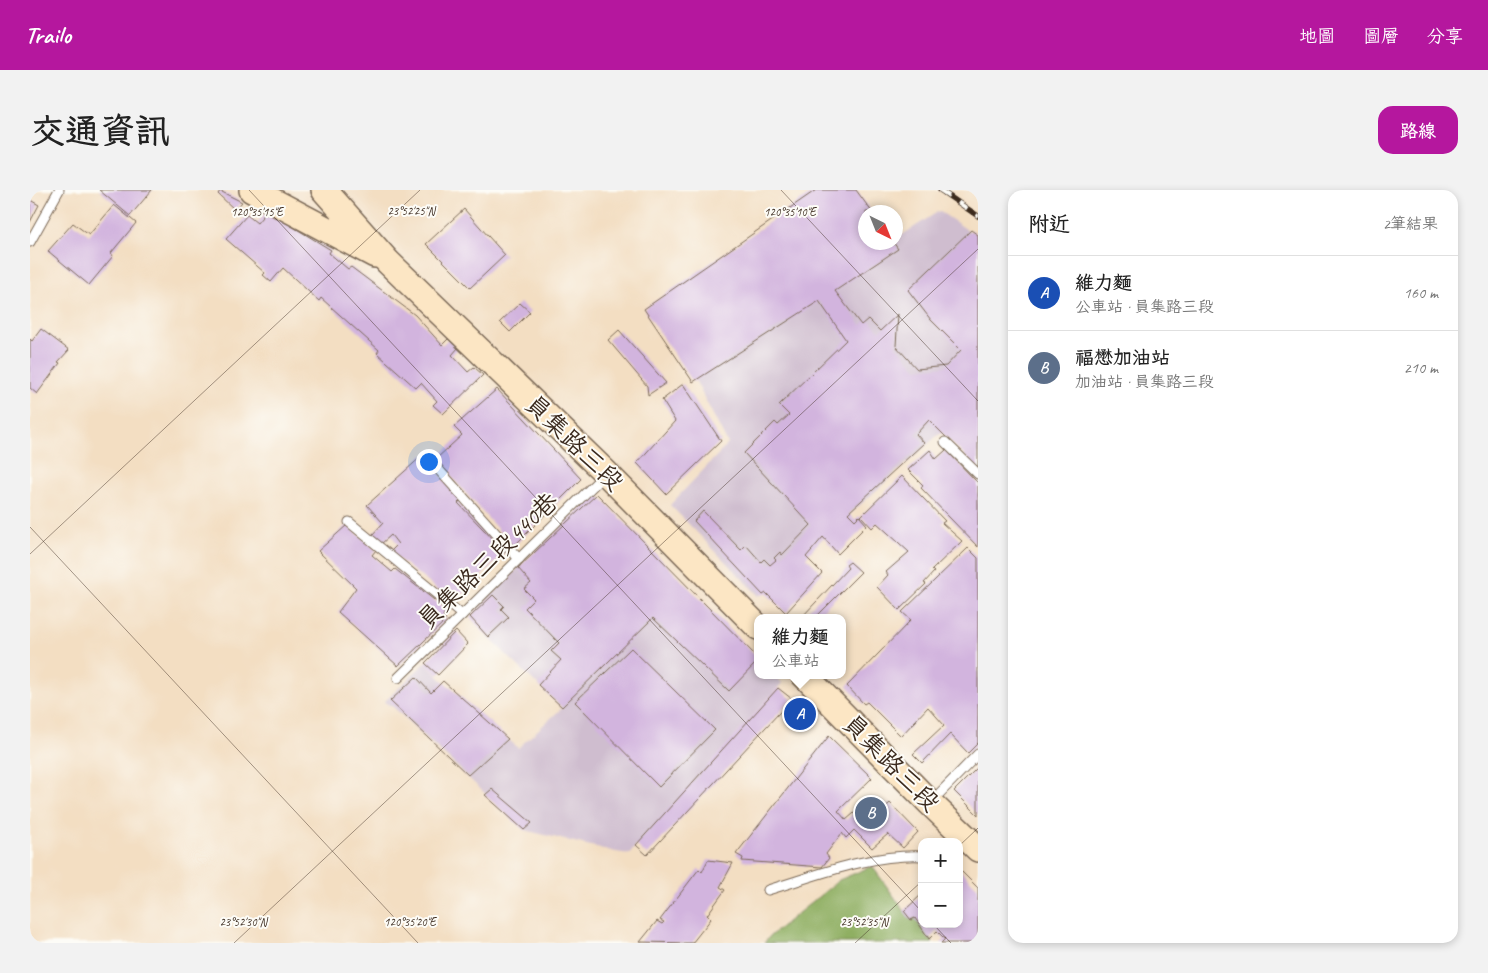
<!DOCTYPE html>
<html lang="zh-TW">
<head>
<meta charset="utf-8">
<style>
	body { margin:0; font-family:Caveat,"LXGW WenKai TC",sans-serif; background:#f2f2f2; color:#222 }
	.controls { position:absolute; right:15px; bottom:15px; display:grid; overflow:hidden; border-radius:10px; box-shadow:0 2px 8px #0003 }
	.controls button { width:45px; height:45px; display:grid; place-items:center; padding:0; border:0; border-bottom:1px solid #e0e0e0; background:#fff; color:#222; font:25px sans-serif }
	.compass { position:absolute; left:828px; top:15px; width:45px; height:45px; border-radius:50%; background:#fff; box-shadow:0 2px 8px #0003; rotate:137deg }
	.you { position:absolute; left:398px; top:271px; width:18px; height:18px; margin:-12px; border:4px solid #fff; border-radius:50%; background:#1a73e8; box-shadow:0 0 0 8px #1a73e833 }
	.badge { display:grid; place-items:center; width:32px; height:32px; border-radius:50%; background:#b5179e; color:#fff; font-size:16px; font-weight:700 }
	.pin { position:absolute; translate:-50% -50%; border:2px solid #fff; box-shadow:0 1px 5px #0006 }
	.popup { position:absolute; left:724px; top:424px; width:92px; height:65px; box-sizing:border-box; display:grid; place-content:center; border-radius:10px; background:#fff; filter:drop-shadow(0 1px 4px #0005); font-size:16px; white-space:nowrap; color:#767676 }
	.popup b { font-size:19px; color:#222 }
	.popup::after { content:''; position:absolute; left:50%; top:100%; margin-left:-10px; border:10px solid transparent; border-top-color:#fff }
	.list { margin:0; padding:0; list-style:none }
	h2 { display:flex; justify-content:space-between; align-items:center; height:65px; margin:0; padding:0 20px; font-size:21px }
	h2 small { font-size:16px; font-weight:400; color:#767676 }
	.list li { display:grid; grid-template-columns:32px 1fr auto; gap:15px; align-items:center; box-sizing:border-box; height:75px; padding:0 20px; border-top:1px solid #e0e0e0 }
	.list b { display:block; font-size:19px; white-space:nowrap }
	.list p { margin:0; font-size:16px; white-space:nowrap; color:#767676 }
	.list em { font-size:16px; font-style:normal; color:#767676 }
	.map { position:relative; flex:none; width:948px; height:753px; overflow:hidden; border-radius:15px }
	header { display:flex; align-items:center; gap:30px; box-sizing:border-box; height:70px; padding:0 25px; background:#b5179e; color:#fff }
	header strong { font-size:24px }
	nav { display:flex; gap:28px; margin-inline-start:auto; font-size:18px }
	.intro { display:flex; align-items:center; justify-content:space-between; box-sizing:border-box; height:120px; padding:0 30px }
	h1 { margin:0; font-size:35px }
	.button { padding:12px 22px; border-radius:15px; background:#b5179e; color:#fff; font-size:18px; font-weight:700 }
	main { display:flex; gap:30px; padding:0 30px }
	aside { flex:1; background:#fff; border-radius:15px; box-shadow:0 2px 8px #0003 }
	.map>svg:first-child { display:block }
	.industrial { fill:#cfbdcf }
	.forest { fill:#8faf62; stroke:#656c40 }
	.building { fill:#d2b4de }
	.lines { fill:none; stroke-linecap:round; stroke-linejoin:round }
	.lane-casing { stroke:#7b6957; stroke-width:11 }
	.secondary-casing { stroke:#7b6957; stroke-width:28 }
	.lane { stroke:#fff; stroke-width:9 }
	.secondary { stroke:#fce6c4; stroke-width:25 }
	.rail-casing { stroke:#3b2a1e; stroke-width:5.5 }
	.rail { stroke:#fdfcf7; stroke-width:4; stroke-dasharray:11; stroke-linecap:butt }
	.ticks { fill:none; stroke:#3b2a1e; stroke-width:1; stroke-opacity:0.45 }
	.labels { text-anchor:middle; dominant-baseline:central; stroke-width:4; stroke-linejoin:round; paint-order:stroke }
	.street-label { font-size:25px; fill:#3b2a1e; stroke:#fdfcf7 }
	.ticks-label { font-size:12px; text-anchor:middle; fill:#3b2a1e; stroke:#fdfcf7; stroke-width:4; stroke-linejoin:round; paint-order:stroke }
</style>
</head>
<body>
<header>
<strong>Trailo</strong>
<nav><a>地圖</a><a>圖層</a><a>分享</a></nav>
</header>
<div class="intro"><h1>交通資訊</h1><a class="button">路線</a></div>
<main>
<div class="map">
<svg width="948" height="753" viewBox="0 0 948 753">
	<rect width="100%" height="100%" fill="#fdfcf7"/>
	<filter id="ink" filterUnits="userSpaceOnUse"><feTurbulence type="fractalNoise" baseFrequency=".02" numOctaves="2"/><feDisplacementMap in="SourceGraphic" scale="10" xChannelSelector="R" yChannelSelector="G"/><feConvolveMatrix kernelMatrix="1 2 1 2 8 2 1 2 1" color-interpolation-filters="sRGB"/></filter>
	<filter id="wash" filterUnits="userSpaceOnUse"><feTurbulence type="fractalNoise" baseFrequency=".0096" numOctaves="4" result="noise"/><feDisplacementMap in="SourceGraphic" scale="20" xChannelSelector="R" yChannelSelector="G"/><feGaussianBlur stdDeviation="1.12" result="paint"/><feColorMatrix in="noise" values="0 0 0 0 0 0 0 0 0 0 0 0 0 0 0 0 0 1.4 0 .05"/><feComposite in="paint" operator="in"/></filter>
	<g filter="url(#wash)">
		<rect width="100%" height="100%" fill="#f3dec2"/>
		<!-- industrial -->
		<g class="industrial">
			<polygon points="909,21 948,47 948,266 919,235 729,406 640,315 698,254 662,184 861,53 866,52 866,49"/>
			<polygon points="532,337 699,501 727,471 728,485 745,485 752,493 599,664 586,662 494,640 363,517 354,512 395,473 413,491 488,558 532,518 458,447 440,427 488,378"/>
		</g>
		<!-- forest -->
		<polygon class="forest" points="842,676 881,730 885,728 903,753 734,753 740,746 809,690"/>
		<g id="blocks">
			<!-- building -->
			<g class="building">
				<polygon points="69,0 122,0 100,26"/>
				<polygon points="786,0 826,0 842,22 836,22 836,52 863,52 868,59 805,101 831,135 838,129 850,141 868,124 866,156 887,179 916,176 931,160 901,130 878,100 941,40 948,45 948,279 899,230 886,244 894,253 818,323 825,330 829,326 837,335 808,364 793,347 776,367 792,383 756,423 736,403 733,405 664,331 673,321 711,360 716,355 731,372 734,369 740,375 746,370 744,368 750,362 752,365 781,335 714,263 745,232 748,235 759,225 749,215 816,150 789,111 663,192 614,119"/>
				<polygon points="190,1 212,12 205,20 188,4"/>
				<polygon points="0,10 9,15 0,32"/>
				<polygon points="84,15 106,33 81,63 83,66 59,95 18,61 43,33 59,45"/>
				<polygon points="434,19 475,65 440,98 396,54"/>
				<polygon points="237,21 301,60 299,63 318,79 321,77 385,125 412,155 418,149 428,158 422,165 438,182 444,177 453,185 413,224 403,215 407,211 391,193 386,198 347,163 349,160 291,108 289,111 253,78 241,92 233,85 235,83 196,49 217,25 227,33"/>
				<polygon points="490,113 500,122 480,142 470,132"/>
				<polygon points="11,139 39,160 28,172 30,173 7,204 0,198 0,149 2,151"/>
				<polygon points="589,140 636,193 618,205 617,196 578,150"/>
				<polygon points="653,194 691,251 636,304 607,273 645,231 632,210"/>
				<polygon points="467,199 551,289 483,357 406,269 432,245 424,237"/>
				<polygon points="900,260 906,269 916,260 948,293 948,357 891,298 893,295 878,280"/>
				<polygon points="393,265 432,309 428,313 475,362 424,413 360,362 368,354 361,345 351,354 342,345 353,333 337,315"/>
				<polygon points="872,286 915,331 912,333 932,351 902,380 904,382 894,393 896,394 869,420 847,397 858,385 856,382 879,362 847,333 842,338 831,326"/>
				<polygon points="567,304 728,468 728,471 699,501 623,428 532,517 508,495 531,470 521,461 529,453 495,418 504,409 494,399 501,393 488,378"/>
				<polygon points="317,335 346,360 342,365 362,382 365,379 418,421 413,425 416,430 368,476 308,422 326,398 288,361"/>
				<polygon points="938,358 948,368 948,553 938,563 920,544 892,573 883,564 914,535 898,517 871,546 837,512 834,514 817,496 881,430 872,422"/>
				<polygon points="820,372 831,382 785,428 771,428 818,378 816,375"/>
				<polygon points="463,405 474,416 471,419 479,427 458,447 440,427"/>
				<polygon points="426,441 438,454 408,485 395,473"/>
				<polygon points="601,458 685,540 629,597 545,512"/>
				<polygon points="386,487 401,503 413,491 478,549 438,585 360,511"/>
				<polygon points="748,498 762,509 617,665 606,655"/>
				<polygon points="799,546 842,588 808,621 816,630 831,617 843,628 860,613 888,642 873,658 858,644 842,658 824,640 816,648 812,643 796,664 799,668 792,677 712,671 713,668 706,664"/>
				<polygon points="948,577 948,625 924,601"/>
				<polygon points="462,599 502,633 494,640 455,605"/>
				<polygon points="678,670 703,673 690,697 695,700 677,725 681,729 662,753 610,752 627,731 632,734 634,732 630,730 669,679 672,682"/>
				<polygon points="929,679 948,698 948,753 911,753 915,749 907,741 899,749 885,728 881,730 874,721 892,704 892,734 929,734"/>
			</g>
		</g>
	</g>
	<g filter="url(#ink)">
		<use href="#blocks" fill-opacity="0" stroke="#7b6957" stroke-width="1"/>
		<g class="lines">
			<defs>
				<g id="lane">
					<polyline points="0,52 29,0"/>
					<polyline points="915,252 948,284"/>
					<polyline points="399,269 489,369"/>
					<polyline points="319,332 432,425"/>
					<polyline points="368,488 574,285"/>
					<polyline points="902,611 948,564"/>
					<path d="M738,700C788,685 840,664 892,666"/>
				</g>
				<g id="secondary">
					<polyline points="222,0 345,65"/>
					<polyline points="294,0 358,72 576,283 728,437"/>
					<polyline points="774,485 900,613 948,659"/>
				</g>
			</defs>
			<!-- lane casing -->
			<use href="#lane" class="lane-casing"/>
			<!-- secondary casing -->
			<use href="#secondary" class="secondary-casing"/>
			<!-- lane -->
			<use href="#lane" class="lane"/>
			<!-- secondary -->
			<use href="#secondary" class="secondary"/>
			<defs>
				<g id="rail">
					<polyline points="910,0 948,26"/>
					<polyline points="945,0 948,2"/>
				</g>
			</defs>
			<!-- rail casing -->
			<use href="#rail" class="rail-casing"/>
			<!-- rail -->
			<use href="#rail" class="rail"/>
		</g>
	</g>
	<!-- ticks -->
	<path class="ticks" d="M219,0L892,722M751,0L948,211M0,337L388,753M0,364L390,0M929,656L948,638M903,734L921,753M204,753L948,59M825,753L892,691"/>
	<g class="labels">
		<!-- street labels -->
		<g class="street-label">
			<text transform="translate(544 253) rotate(44)">員集路三段</text>
			<text transform="translate(458 371) rotate(-44)">員集路三段440巷</text>
			<text transform="translate(861 573) rotate(45)">員集路三段</text>
		</g>
	</g>
	<g class="ticks-label">
		<text x="381" y="25">23°52'25"N</text>
		<text x="227" y="26">120°35'15"E</text>
		<text x="760" y="26">120°35'10"E</text>
		<text x="380" y="736">120°35'20"E</text>
		<text x="213" y="736">23°52'30"N</text>
		<text x="834" y="736">23°52'35"N</text>
	</g>
</svg>
<div class="controls">
<button>+</button>
<button>−</button>
</div>
<svg class="compass" viewBox="-18 -18 36 36"><path d="M0-13l5 13h-10z" fill="#e53935"/><path d="M0 13l5-13h-10z" fill="#767676"/></svg>
<div class="you"></div>
<div class="pin badge" style="left:770px;top:524px;background:#1a4fb4">A</div>
<div class="popup"><b>維力麵</b>公車站</div>
<div class="pin badge" style="left:841px;top:623px;background:#5c6f8a">B</div>
</div>
<aside>
<h2>附近<small>2筆結果</small></h2>
<ul class="list">
<li><span class="badge" style="background:#1a4fb4">A</span><div><b>維力麵</b><p>公車站 · 員集路三段</p></div><em>160 m</em></li>
<li><span class="badge" style="background:#5c6f8a">B</span><div><b>福懋加油站</b><p>加油站 · 員集路三段</p></div><em>210 m</em></li>
</ul>
</aside>
</main>
</body>
</html>
